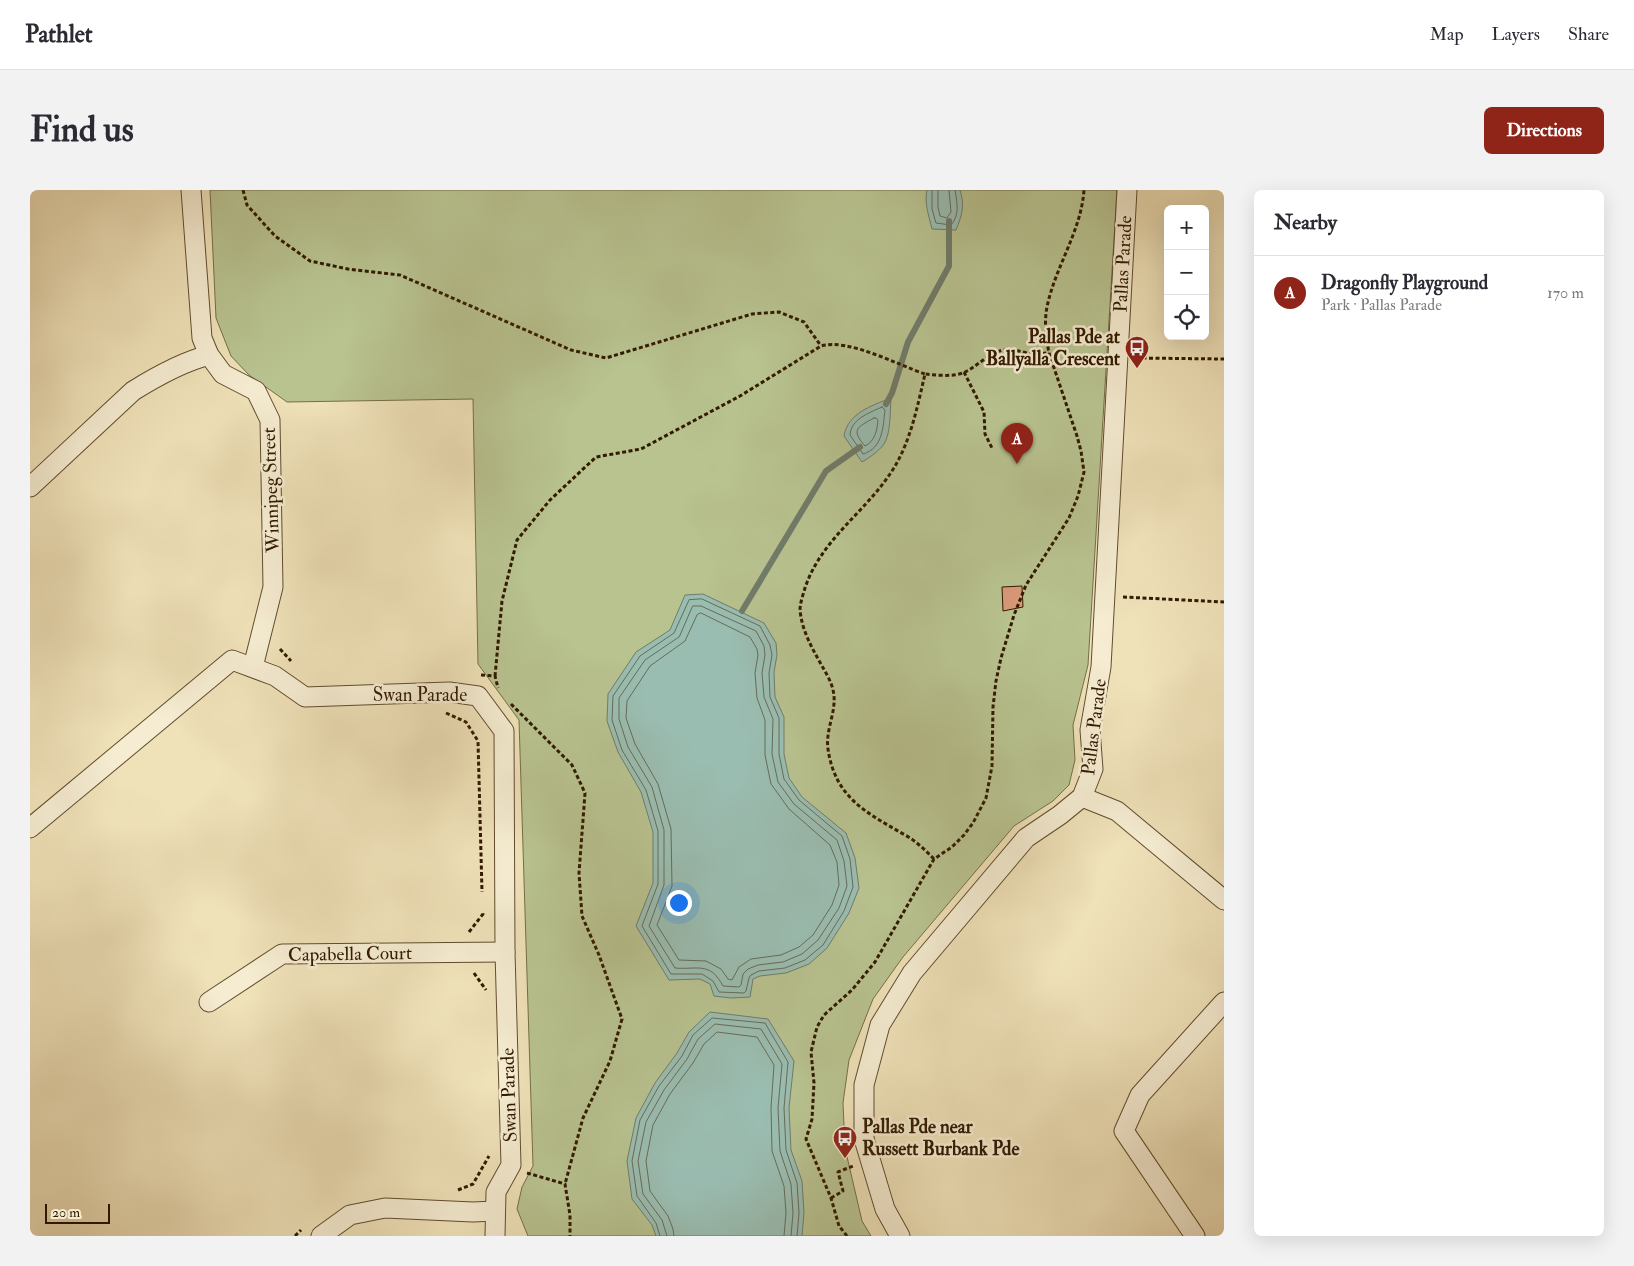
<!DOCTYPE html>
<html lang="en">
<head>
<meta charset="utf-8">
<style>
	body { margin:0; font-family:"IM FELL Double Pica",serif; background:#f2f2f3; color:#2b2b33 }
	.controls { position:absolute; right:15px; top:15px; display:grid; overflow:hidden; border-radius:8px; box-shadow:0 5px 20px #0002 }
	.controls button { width:45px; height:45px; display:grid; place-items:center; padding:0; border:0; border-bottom:1px solid #e1e1e2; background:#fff; color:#2b2b33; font:25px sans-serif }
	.scale { position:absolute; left:15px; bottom:12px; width:65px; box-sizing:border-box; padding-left:5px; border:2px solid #321a00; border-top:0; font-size:14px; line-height:18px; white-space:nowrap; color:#321a00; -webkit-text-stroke:4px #f5ecd1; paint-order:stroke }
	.you { position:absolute; left:648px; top:712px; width:18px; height:18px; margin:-12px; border:4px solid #fff; border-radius:50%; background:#1a73e8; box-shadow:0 0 0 8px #1a73e833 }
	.badge { display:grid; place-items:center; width:32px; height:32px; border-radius:50%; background:#8f2418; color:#fff; font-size:16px; font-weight:700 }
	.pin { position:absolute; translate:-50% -41px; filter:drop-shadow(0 1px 2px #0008) }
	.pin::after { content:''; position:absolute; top:26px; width:18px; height:15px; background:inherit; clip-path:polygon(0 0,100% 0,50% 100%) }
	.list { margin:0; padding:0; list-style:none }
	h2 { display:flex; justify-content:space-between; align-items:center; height:65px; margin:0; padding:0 20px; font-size:21px }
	h2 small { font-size:16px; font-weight:400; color:#7c7c81 }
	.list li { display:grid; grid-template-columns:32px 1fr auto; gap:15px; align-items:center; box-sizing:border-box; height:75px; padding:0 20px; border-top:1px solid #e1e1e2 }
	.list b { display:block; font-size:19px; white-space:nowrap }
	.list p { margin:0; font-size:16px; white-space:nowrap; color:#7c7c81 }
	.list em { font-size:16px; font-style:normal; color:#7c7c81 }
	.icon { flex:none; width:28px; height:28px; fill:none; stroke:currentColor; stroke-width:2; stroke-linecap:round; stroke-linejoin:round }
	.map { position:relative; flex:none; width:1194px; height:1046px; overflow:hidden; border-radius:8px }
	header { display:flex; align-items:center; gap:30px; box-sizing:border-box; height:70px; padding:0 25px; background:#fff; border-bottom:1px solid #e1e1e2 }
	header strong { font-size:24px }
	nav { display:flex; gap:28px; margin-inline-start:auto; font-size:18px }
	.intro { display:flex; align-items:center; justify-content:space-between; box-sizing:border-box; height:120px; padding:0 30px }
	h1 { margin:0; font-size:35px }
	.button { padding:12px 22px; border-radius:8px; background:#8f2418; color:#fff; font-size:18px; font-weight:700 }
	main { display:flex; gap:30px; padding:0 30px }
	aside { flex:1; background:#fff; border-radius:8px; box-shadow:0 5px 20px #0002 }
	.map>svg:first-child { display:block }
	.green { fill:#b8c390; stroke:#756e48 }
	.water { fill:#9abdb1; stroke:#707c6a }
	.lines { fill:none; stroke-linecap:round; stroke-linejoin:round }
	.shore { stroke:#666c58; stroke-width:1 }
	.stream { stroke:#707c6a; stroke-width:6 }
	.building { fill:#d89978; stroke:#321a00 }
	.minor-casing { stroke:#614c2e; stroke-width:21 }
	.path { stroke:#321a00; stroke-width:3; stroke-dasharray:4 2.5; stroke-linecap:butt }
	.minor { stroke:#f5ecd1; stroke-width:19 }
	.labels { text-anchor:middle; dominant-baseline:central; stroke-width:5; stroke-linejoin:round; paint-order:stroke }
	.street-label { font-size:19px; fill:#321a00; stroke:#f5ecd1 }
	.poi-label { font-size:19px; font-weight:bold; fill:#321a00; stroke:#f5ecd1; text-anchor:end }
</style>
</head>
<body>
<header>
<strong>Pathlet</strong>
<nav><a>Map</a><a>Layers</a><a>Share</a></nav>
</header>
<div class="intro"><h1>Find us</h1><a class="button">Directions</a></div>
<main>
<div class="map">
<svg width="1194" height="1046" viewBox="0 0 1194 1046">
	<rect width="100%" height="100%" fill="#efe1b8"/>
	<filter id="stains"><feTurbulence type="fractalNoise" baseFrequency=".004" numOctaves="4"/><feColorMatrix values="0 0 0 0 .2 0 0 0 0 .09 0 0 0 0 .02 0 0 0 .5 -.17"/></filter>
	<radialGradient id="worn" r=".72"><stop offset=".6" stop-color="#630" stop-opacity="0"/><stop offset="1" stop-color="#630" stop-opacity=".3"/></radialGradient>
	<!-- green -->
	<polygon class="green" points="180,0 1087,0 1058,475 1043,535 1045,570 1039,595 1023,611 984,636 873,767 843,809 819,870 813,913 815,958 832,1031 841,1046 498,1046 487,1019 492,997 503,976 489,530 448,474 443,209 257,212 219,185 201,166 186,128"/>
	<!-- water -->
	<g class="water">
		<path d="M897,0H930C935,16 932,25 926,40L902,39C899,26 894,13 897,0Z"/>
		<path d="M861,208C860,221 861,243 854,254C848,262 840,267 832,272L814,246C818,223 841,216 861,208Z"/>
		<polygon points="673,404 734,433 746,453 747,465 744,482 745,507 754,527 754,564 759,588 772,607 816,643 825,668 829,698 819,723 797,758 779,774 756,783 730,786 723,789 720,807 701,808 684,806 680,794 670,789 639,790 606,736 623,693 623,642 611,602 588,562 577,531 578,504 606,462 640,440 655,405"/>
		<polygon points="680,822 738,829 764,871 759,918 761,960 772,991 774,1023 772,1046 626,1046 622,1035 602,1009 597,971 606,928 625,893 647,863 659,842"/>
	</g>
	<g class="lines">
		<!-- shore -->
		<g class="shore">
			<path d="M902,0V19L906,33L921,35C930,25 927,12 925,0"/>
			<polyline points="908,0 908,17 910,26 917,28 921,22 919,0"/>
			<path d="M852,217L855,220C853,237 853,258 833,264L820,245C821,229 839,223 852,217Z"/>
			<path d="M844,228H846L848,230C847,241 845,251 835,256C820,239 828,237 844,228Z"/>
			<polygon points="672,409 730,436 740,455 742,465 739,483 740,507 749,528 749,564 754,589 769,610 812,646 820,669 823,697 814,721 793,755 775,770 755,778 729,781 721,785 719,788 716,801 714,803 689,802 683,791 672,784 641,784 612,736 628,694 628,641 616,600 592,560 582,530 583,506 610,466 644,443 659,410"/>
			<path d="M663,416H671L726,441L734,456L735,465L732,483L734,507L743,529L742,564L748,592L764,614L807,650L814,671L817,696L809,718L788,750L772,764L753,772L728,775L718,779L713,784L711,795L709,797L693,796C680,771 667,780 645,778L619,736L634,695V640L622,597L598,557L589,529V508L615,470L649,447Z"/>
			<polygon points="671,423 720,447 727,459 728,465 725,483 727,508 735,530 735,565 741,594 759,619 800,655 807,672 809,695 802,715 783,745 769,757 751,765 721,769 709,777 702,790 698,789 691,779 676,771 649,770 627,735 642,696 641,639 628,594 605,554 596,528 597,511 620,476 655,451 667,425"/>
			<polyline points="630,1046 626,1033 607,1006 602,971 610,930 629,896 652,866 663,845 682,828 735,833 758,872 754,918 756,960 767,993 769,1023 767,1046"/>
			<polyline points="637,1046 632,1030 613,1004 608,971 616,932 634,900 657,869 668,849 685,834 731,839 752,874 748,918 750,961 761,994 763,1023 761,1046"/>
			<polyline points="644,1046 643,1039 638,1026 620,1001 616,971 623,935 640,904 663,873 674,854 687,842 727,847 744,875 741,918 742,961 754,996 756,1023 754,1046"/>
		</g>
		<!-- stream -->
		<g class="stream">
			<polyline points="856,214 862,203 878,152 919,76 919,31"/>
			<polyline points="712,421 796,281 830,257"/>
		</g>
	</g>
	<!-- building -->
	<polygon class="building" points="992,396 993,417 973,421 972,397"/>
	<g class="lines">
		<defs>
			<g id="minor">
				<polyline points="161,0 172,148 179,165 193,184 226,201 240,230 243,397 223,477"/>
				<path d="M0,297L103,201C127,186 152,172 179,165"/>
				<polyline points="1052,607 1087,621 1194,710"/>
				<polyline points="0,638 202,470 245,486 275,507 419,502 448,506 474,541 475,762 481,975 466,1002 465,1046"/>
				<polyline points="179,812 252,764 475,762"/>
				<polyline points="291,1046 320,1025 355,1018 443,1022 465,1021"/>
				<polyline points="870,1046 855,1019 834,949 834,895 850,835 882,783 996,648 1030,625 1052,607 1063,579 1060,540 1071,477 1097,0"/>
				<polyline points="1165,1046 1094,941 1110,905 1194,812"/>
			</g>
		</defs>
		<!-- minor casing -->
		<use href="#minor" class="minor-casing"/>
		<!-- path -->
		<g class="path">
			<polyline points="213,0 217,15 245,46 280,71 318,79 370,85 541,160 576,168 722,124 749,122 774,132 791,156"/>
			<polyline points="1106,168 1194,169"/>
			<polyline points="934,182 954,222 955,244 962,258"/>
			<polyline points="1093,407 1194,412"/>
			<polyline points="250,459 261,471"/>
			<polyline points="451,485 465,486 468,498"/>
			<path d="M465,486L472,411L487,350L520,310L566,267L611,259L710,206L791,156C818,148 868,175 895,184"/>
			<polyline points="481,514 542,575 555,603 549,683 552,726 569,765 592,829 580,871 553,928 535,994"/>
			<polyline points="416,523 436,532 448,551 452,702"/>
			<path d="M904,669C895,660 886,651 875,645C837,623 805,608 798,559C795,539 808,520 803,500C801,491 796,483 792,476C782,458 772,441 770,420C770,413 773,405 775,398C791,350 833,324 860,284C880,255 887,218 895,184C907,185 921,187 933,183C947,177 957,164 973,160C984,158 993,163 1003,164C1008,164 1014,163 1019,163"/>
			<polyline points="439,742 453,724 453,721"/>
			<polyline points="444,783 456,800"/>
			<polyline points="497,983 535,994 540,1025 540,1046"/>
			<polyline points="428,1000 443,994 459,966"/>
			<polyline points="801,1008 813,1001 808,982 823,976"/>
			<polyline points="265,1046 271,1040"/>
			<path d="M817,1046L809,1036L801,1008L776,949L782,929L784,893L781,862L787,837L794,825L822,800L845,772L904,669L922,657L934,645L943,633L956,608L962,576L963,517L966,491L971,468L984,425L996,395L1039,328L1048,306L1054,282L1051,261L1047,246L1019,163C1016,148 1014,132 1017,117C1025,77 1051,42 1054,0"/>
		</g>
		<!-- minor -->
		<use href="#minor" class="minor"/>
	</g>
	<!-- icons -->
	<defs>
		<symbol id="bus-pin" viewBox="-11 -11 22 30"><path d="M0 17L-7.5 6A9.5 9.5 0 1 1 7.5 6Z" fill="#8f2418" stroke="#f5ecd1"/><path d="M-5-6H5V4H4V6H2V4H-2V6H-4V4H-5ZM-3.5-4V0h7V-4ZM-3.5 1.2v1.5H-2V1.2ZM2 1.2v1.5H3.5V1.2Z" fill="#fff"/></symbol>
	</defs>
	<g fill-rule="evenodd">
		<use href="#bus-pin" x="1093" y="144" width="28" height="38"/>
		<use href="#bus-pin" x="801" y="934" width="28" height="38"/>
	</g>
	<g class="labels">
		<!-- street labels -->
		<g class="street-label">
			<text transform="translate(1093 74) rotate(-87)">Pallas Parade</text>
			<text transform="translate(241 300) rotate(-92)">Winnipeg Street</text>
			<text x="390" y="505">Swan Parade</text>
			<text transform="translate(1064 537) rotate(-83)">Pallas Parade</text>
			<text transform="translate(320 764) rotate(-1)">Capabella Court</text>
			<text transform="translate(479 905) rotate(-92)">Swan Parade</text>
		</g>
		<!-- poi labels -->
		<g class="poi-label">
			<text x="1090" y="147">Pallas Pde at<tspan x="1090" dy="22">Ballyalla Crescent</tspan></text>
			<text x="832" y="937" text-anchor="start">Pallas Pde near<tspan x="832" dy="22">Russett Burbank Pde</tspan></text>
		</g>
	</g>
	<rect width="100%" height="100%" filter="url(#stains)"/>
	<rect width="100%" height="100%" fill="url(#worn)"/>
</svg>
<div class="controls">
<button>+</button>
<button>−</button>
<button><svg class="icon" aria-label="locate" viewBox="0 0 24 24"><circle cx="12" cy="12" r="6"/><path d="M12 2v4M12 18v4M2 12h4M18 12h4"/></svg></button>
</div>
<div class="scale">20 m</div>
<div class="you"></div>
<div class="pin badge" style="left:987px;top:274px">A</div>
</div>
<aside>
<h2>Nearby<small></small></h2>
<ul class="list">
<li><span class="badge">A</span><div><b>Dragonfly Playground</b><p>Park · Pallas Parade</p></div><em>170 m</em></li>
</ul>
</aside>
</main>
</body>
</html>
